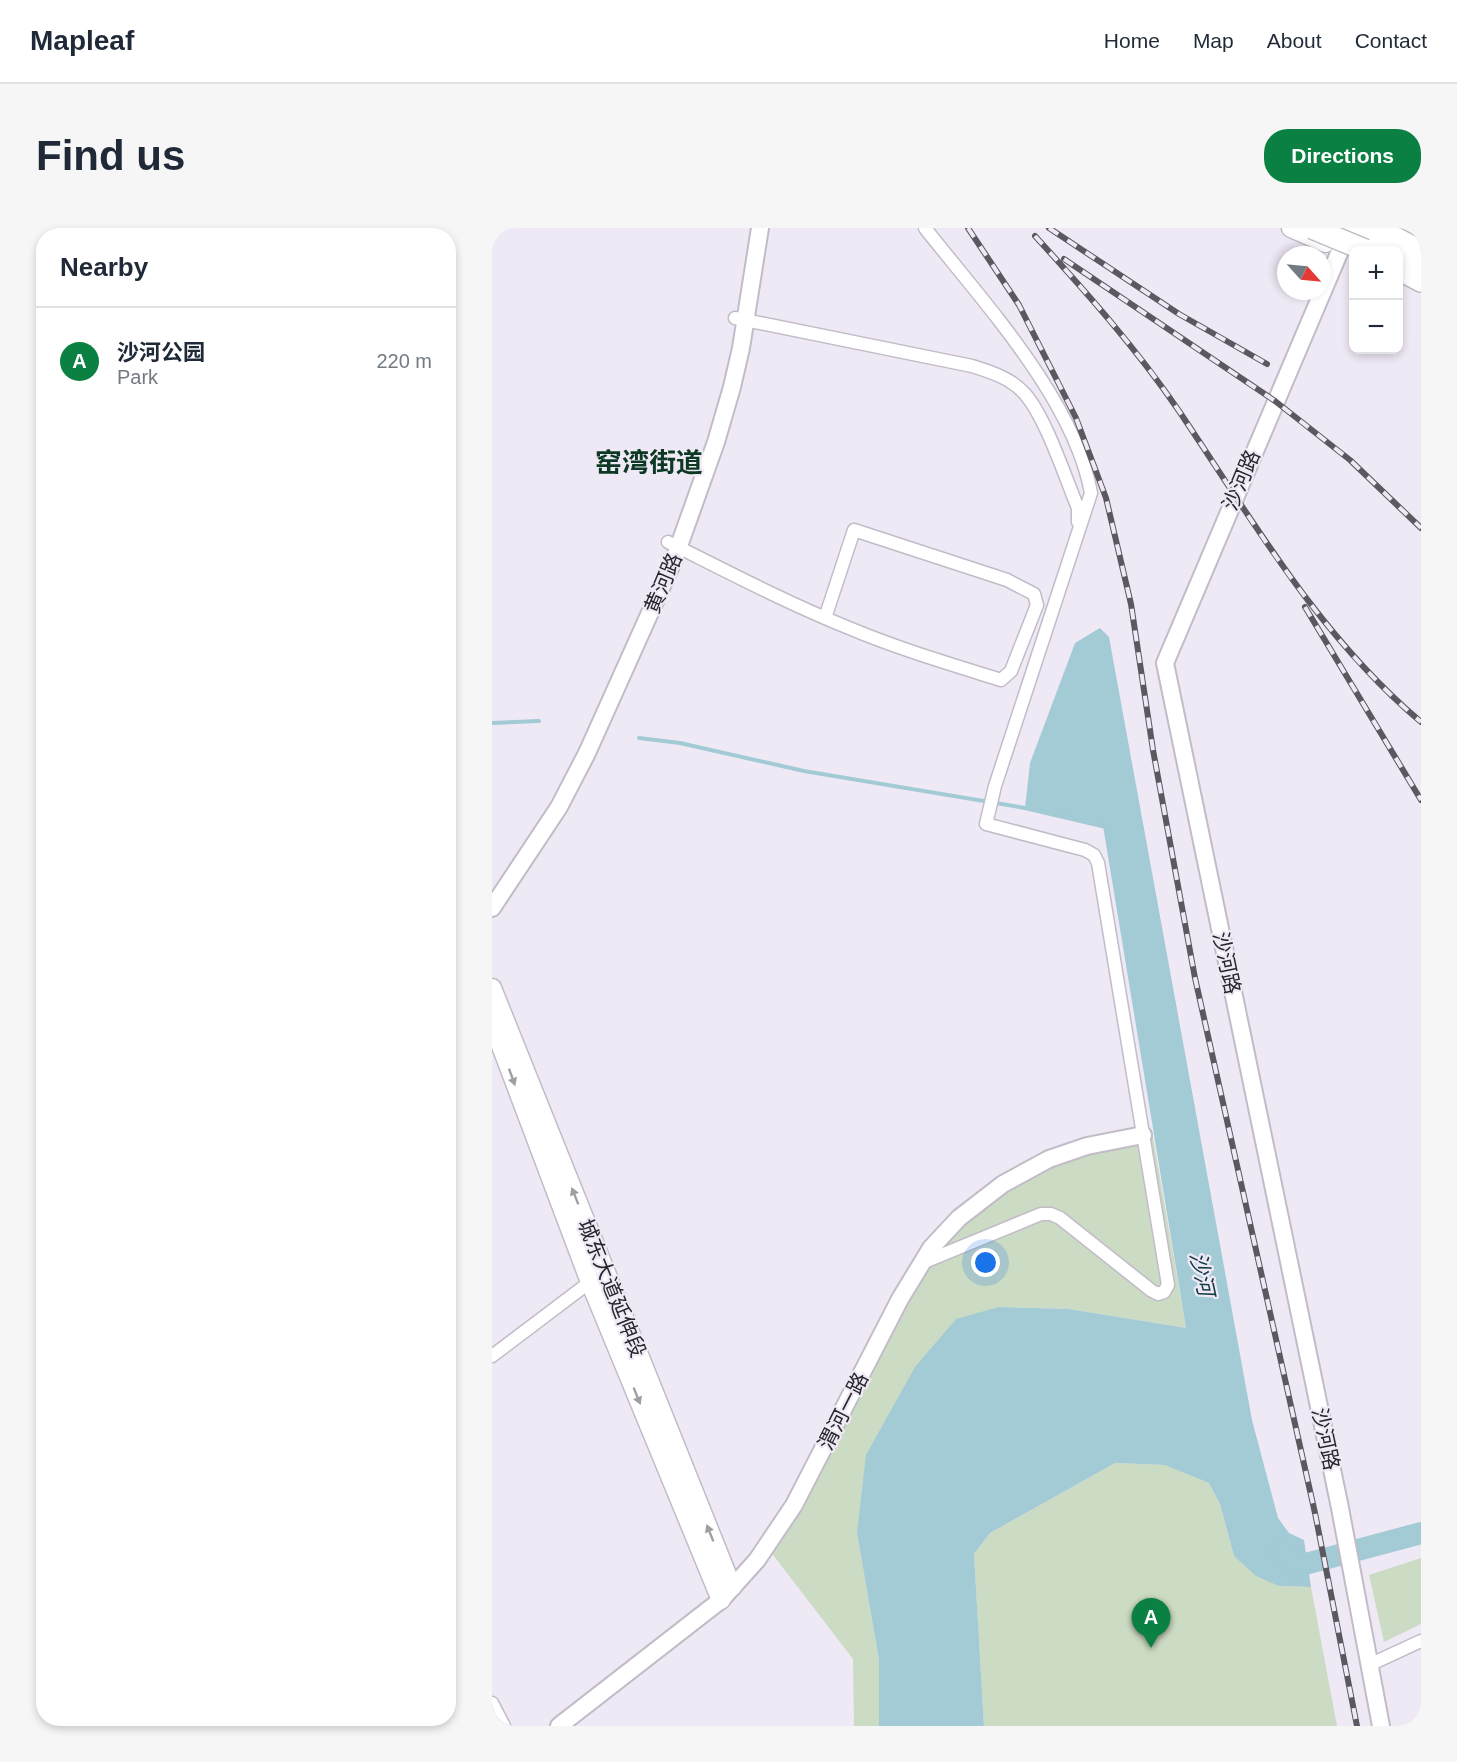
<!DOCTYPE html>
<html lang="en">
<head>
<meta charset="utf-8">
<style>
	body { margin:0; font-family:Arial,"Noto Sans SC",sans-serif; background:#f6f6f7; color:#1f2937 }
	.controls { position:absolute; right:18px; top:18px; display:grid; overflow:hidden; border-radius:12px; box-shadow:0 3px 9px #0003 }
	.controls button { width:54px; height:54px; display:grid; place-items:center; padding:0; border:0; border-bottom:2px solid #e0e1e3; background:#fff; color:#1f2937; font:30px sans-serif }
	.compass { position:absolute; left:785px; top:18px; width:54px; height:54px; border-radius:50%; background:#fff; box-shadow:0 3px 9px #0003; rotate:117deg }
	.you { position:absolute; left:494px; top:1035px; width:21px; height:21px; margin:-15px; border:4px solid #fff; border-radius:50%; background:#1a73e8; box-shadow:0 0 0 9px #1a73e833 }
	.badge { display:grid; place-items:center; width:39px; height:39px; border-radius:50%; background:#0b8043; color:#fff; font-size:20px; font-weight:700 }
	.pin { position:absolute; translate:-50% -50px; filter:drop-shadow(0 2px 3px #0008) }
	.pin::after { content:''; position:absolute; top:32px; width:21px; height:18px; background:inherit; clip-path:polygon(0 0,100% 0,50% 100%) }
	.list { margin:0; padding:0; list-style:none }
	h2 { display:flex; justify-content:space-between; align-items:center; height:78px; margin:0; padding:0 24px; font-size:26px }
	h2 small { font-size:20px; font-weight:400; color:#747a83 }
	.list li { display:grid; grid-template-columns:39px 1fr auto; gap:18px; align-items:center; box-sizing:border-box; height:108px; padding:0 24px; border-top:2px solid #e0e1e3 }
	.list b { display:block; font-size:22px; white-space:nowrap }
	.list p { margin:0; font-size:20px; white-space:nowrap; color:#747a83 }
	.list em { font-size:20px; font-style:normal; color:#747a83 }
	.map { position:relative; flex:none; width:929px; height:1498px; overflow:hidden; border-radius:24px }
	header { display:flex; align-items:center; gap:36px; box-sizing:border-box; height:84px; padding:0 30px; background:#fff; border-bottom:2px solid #e0e1e3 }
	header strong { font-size:28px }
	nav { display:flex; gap:33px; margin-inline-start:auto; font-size:21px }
	.intro { display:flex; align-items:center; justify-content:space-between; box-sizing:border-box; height:144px; padding:0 36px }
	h1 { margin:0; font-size:42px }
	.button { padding:15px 27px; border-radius:24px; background:#0b8043; color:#fff; font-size:21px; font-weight:700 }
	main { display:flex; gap:36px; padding:0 36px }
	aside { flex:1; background:#fff; border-radius:24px; box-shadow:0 3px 9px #0003 }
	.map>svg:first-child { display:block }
	.green { fill:#ccdbc3 }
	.water { fill:#a2cbd5 }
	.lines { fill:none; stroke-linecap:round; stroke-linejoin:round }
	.stream { stroke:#a2cbd5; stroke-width:4 }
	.river { stroke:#a2cbd5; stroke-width:22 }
	.street-casing { stroke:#c2bcc8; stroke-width:15 }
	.secondary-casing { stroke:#c2bcc8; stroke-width:20 }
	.primary-casing { stroke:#c2bcc8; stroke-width:21 }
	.highway-casing { stroke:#c2bcc8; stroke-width:24 }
	.street { stroke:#fff; stroke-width:12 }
	.secondary { stroke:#fff; stroke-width:16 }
	.primary { stroke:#fff; stroke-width:18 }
	.highway { stroke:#fff; stroke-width:21 }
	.rail-casing { stroke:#5b585f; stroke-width:6 }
	.rail { stroke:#efe9f6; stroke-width:4; stroke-dasharray:11; stroke-linecap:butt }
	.highway-bridge-casing { stroke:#c2bcc8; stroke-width:24; stroke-linecap:butt }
	.highway-bridge { stroke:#fff; stroke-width:21 }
	.oneway { fill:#9f9ea0 }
	.labels { text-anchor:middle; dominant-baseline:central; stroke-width:4.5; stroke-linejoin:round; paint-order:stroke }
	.street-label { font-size:21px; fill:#29272c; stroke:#efe9f6 }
	.water-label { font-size:22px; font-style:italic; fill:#133a42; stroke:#efe9f6 }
	.district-label { font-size:27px; font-weight:bold; fill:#0c3824; stroke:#efe9f6 }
</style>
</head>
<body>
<header>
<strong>Mapleaf</strong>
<nav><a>Home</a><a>Map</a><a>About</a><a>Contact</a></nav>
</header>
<div class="intro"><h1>Find us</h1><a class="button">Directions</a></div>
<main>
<aside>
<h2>Nearby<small></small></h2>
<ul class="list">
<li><span class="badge">A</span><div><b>沙河公园</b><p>Park</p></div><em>220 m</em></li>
</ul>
</aside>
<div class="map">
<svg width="929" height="1498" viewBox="0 0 929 1498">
	<rect width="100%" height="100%" fill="#efe9f6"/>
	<!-- green -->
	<g class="green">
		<polygon points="661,909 694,1100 577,1081 507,1079 365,1305 387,1432 387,1498 362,1498 361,1431 278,1323 434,1039 470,995 511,963 546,943 595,923"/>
		<polygon points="623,1235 674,1237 717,1255 728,1276 742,1328 787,1358 819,1359 845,1498 492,1498 482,1326 498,1305"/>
		<polygon points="929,1330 929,1396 892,1414 877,1347"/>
	</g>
	<!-- water -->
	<polygon class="water" points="608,400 617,409 760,1192 786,1290 797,1305 812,1312 819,1359 787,1358 764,1348 742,1328 728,1276 717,1255 673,1237 623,1235 498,1305 482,1326 492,1498 387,1498 387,1432 365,1305 374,1227 423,1139 464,1091 507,1079 577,1081 694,1100 611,598 533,580 538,535 583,415"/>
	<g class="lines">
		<!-- stream -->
		<g class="stream">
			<polyline points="0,495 47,493"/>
			<polyline points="147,510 188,515 312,543 533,580 614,599"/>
		</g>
		<!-- river -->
		<polyline class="river" points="790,1324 806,1338 929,1305"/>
		<defs>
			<g id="street">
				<path d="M243,90L480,138C499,144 519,150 533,166C554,190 573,249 586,280V294"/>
				<path d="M176,314C236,344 295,375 357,400C407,421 458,436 509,452L519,443L545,377L542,366L515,352L362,302L333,390"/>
				<path d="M430,1035L549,986H559L568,990L660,1063L666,1066L672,1064L676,1057L606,635L602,627L593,622L494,596L503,558L599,265C582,171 491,74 433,0"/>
				<polyline points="0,1128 98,1054"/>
				<polyline points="877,1437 929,1413"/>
				<polyline points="0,1475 12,1498"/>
			</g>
			<g id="secondary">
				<polyline points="856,4 673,435 848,1280 889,1498"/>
				<polyline points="0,680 67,579 95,525 183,329 224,214 240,159 249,120 268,0"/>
				<polyline points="67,1498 229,1372 265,1332 302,1277 408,1071 439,1020 467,990 511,956 557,931 595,918 651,907"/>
			</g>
			<g id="primary">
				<polyline points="799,0 833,15"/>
				<polyline points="888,0 929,22"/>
				<polyline points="0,760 240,1359"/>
				<polyline points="0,794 98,1054 229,1372"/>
			</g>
			<g id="highway">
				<polyline points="860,0 905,22"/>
				<polyline points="906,23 929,36"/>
				<polyline points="906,41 929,53"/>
			</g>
		</defs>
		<!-- street casing -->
		<use href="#street" class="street-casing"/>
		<!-- secondary casing -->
		<use href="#secondary" class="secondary-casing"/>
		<!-- primary casing -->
		<use href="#primary" class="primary-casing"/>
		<!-- highway casing -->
		<use href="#highway" class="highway-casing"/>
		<!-- street -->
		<use href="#street" class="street"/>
		<!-- secondary -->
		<use href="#secondary" class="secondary"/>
		<!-- primary -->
		<use href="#primary" class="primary"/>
		<!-- highway -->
		<use href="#highway" class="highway"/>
		<defs>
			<g id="rail">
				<polyline points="476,0 527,77 584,190 614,270 639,376 661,522 703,750 823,1285 865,1498"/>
				<polyline points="557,0 687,86 775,136"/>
				<path d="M543,8C594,64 644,120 687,183C761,293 827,408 929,494"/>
				<polyline points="572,31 783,173 858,232 929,300"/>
				<polyline points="813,379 929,572"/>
			</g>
		</defs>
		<!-- rail casing -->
		<use href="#rail" class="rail-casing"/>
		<!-- rail -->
		<use href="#rail" class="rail"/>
		<defs>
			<polyline id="highway-bridge" points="820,0 873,22"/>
		</defs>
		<!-- highway-bridge casing -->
		<use href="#highway-bridge" class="highway-bridge-casing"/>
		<!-- highway-bridge -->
		<use href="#highway-bridge" class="highway-bridge"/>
	</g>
	<!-- one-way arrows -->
	<defs><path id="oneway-solid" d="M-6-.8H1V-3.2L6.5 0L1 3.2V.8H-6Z" transform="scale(1.5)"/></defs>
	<g class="oneway">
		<use href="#oneway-solid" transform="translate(20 849) rotate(70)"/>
		<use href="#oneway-solid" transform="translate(83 968) rotate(-112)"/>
		<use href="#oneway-solid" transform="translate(145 1168) rotate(68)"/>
		<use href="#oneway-solid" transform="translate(218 1305) rotate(-112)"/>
	</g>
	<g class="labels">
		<!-- street labels -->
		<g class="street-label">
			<text transform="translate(749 252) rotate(-67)">沙河路</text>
			<text transform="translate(171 355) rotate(-67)">黄河路</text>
			<text transform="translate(735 735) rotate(78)">沙河路</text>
			<text transform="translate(120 1060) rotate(68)">城东大道延伸段</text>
			<text transform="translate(351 1183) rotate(-63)">渭河一路</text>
			<text transform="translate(834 1211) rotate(78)">沙河路</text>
		</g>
		<!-- water labels -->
		<g class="water-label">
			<text transform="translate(710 1046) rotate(78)">沙河</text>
		</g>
		<!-- district labels -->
		<g class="district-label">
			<text x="157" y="235">窑湾街道</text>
		</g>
	</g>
</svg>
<div class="controls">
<button>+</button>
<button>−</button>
</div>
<svg class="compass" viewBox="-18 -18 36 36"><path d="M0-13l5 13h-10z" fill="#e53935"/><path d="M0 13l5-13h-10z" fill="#747a83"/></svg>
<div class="you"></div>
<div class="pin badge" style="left:659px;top:1420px">A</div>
</div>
</main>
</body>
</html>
